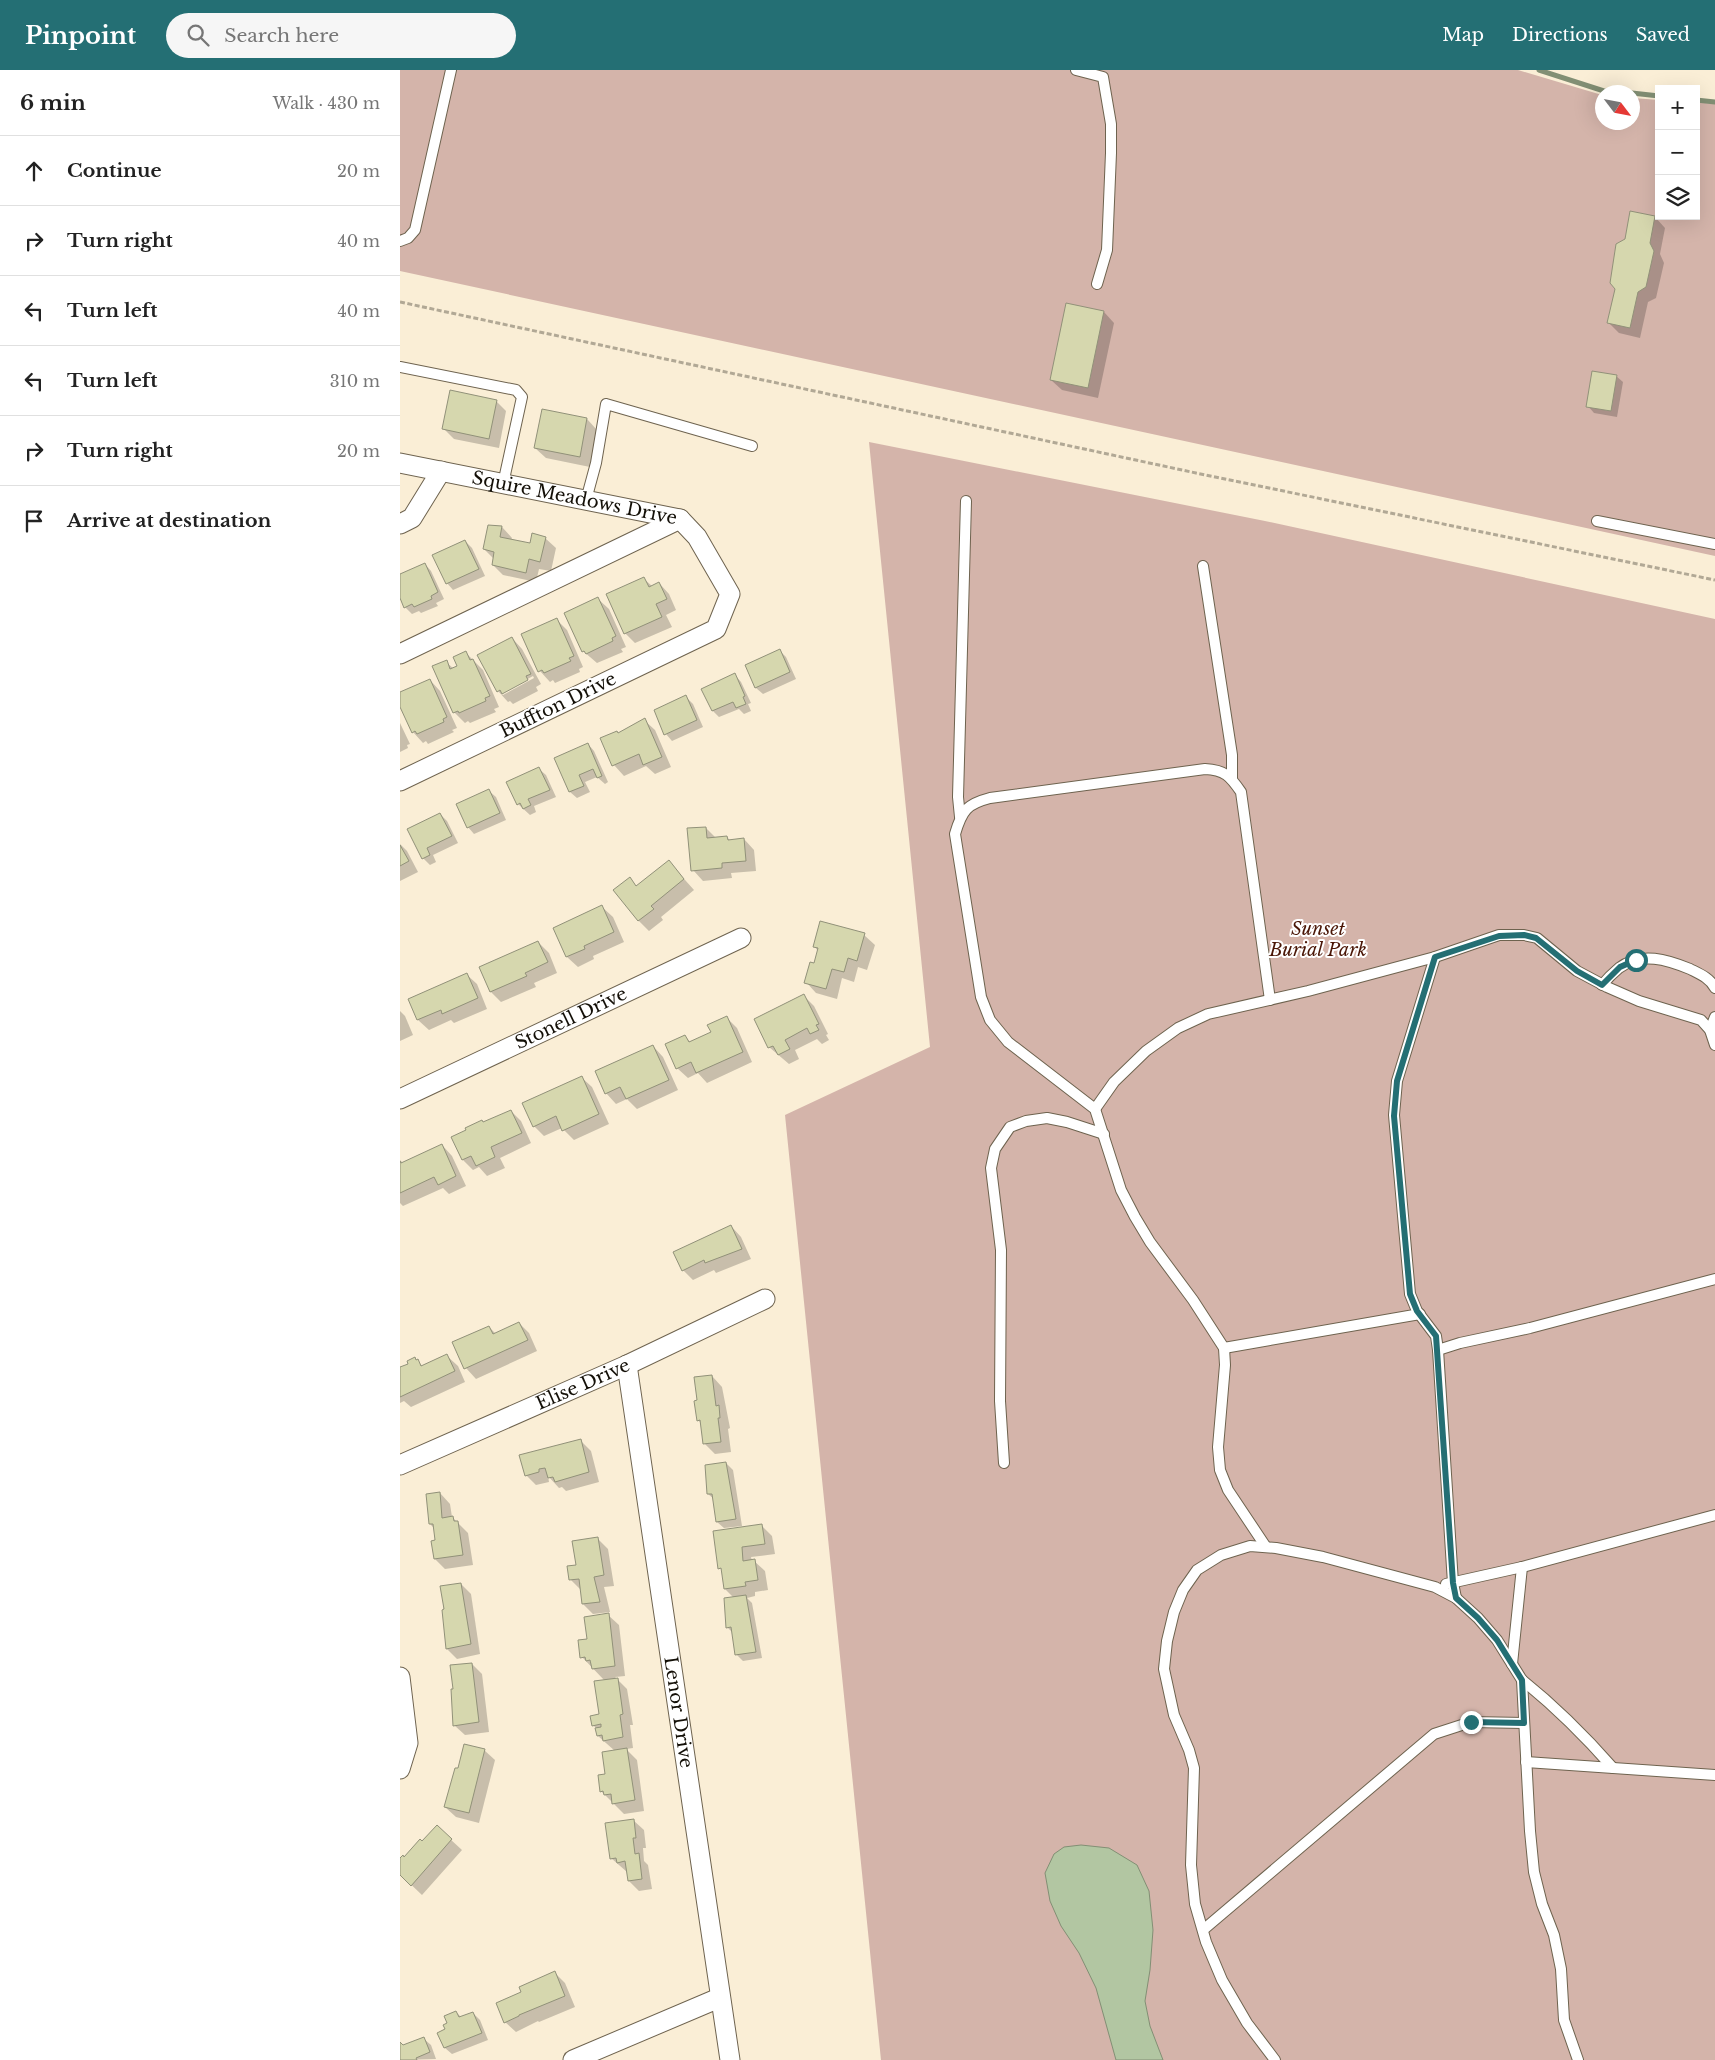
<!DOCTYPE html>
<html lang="en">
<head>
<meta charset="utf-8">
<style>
	body { margin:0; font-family:"Libre Baskerville",serif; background:#f6f6f6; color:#222 }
	.controls { position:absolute; right:15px; top:15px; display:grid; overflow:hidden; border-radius:0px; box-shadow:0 5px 20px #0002 }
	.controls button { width:45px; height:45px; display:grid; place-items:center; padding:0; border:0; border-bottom:1px solid #e0e0e0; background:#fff; color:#222; font:25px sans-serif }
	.compass { position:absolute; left:1195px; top:15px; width:45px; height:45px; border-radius:50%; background:#fff; box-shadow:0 5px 20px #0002; rotate:122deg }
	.stop { position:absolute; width:15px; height:15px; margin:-11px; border:4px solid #246f74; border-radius:50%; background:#fff }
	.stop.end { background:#246f74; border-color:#fff; box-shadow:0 1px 5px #0008 }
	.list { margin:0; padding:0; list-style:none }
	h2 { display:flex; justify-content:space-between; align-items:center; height:65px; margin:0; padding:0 20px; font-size:21px }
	h2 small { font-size:16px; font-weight:400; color:#767676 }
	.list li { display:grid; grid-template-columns:32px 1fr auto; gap:15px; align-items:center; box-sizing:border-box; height:70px; padding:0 20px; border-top:1px solid #e0e0e0 }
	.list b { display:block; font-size:19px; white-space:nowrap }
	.list em { font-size:16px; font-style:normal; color:#767676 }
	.icon { flex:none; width:28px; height:28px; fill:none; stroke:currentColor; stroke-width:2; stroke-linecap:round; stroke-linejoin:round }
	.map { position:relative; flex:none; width:1315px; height:1990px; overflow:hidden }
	header { display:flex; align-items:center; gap:30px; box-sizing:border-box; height:70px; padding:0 25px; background:#246f74; color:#fff }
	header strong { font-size:24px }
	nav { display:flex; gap:28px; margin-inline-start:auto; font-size:18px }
	.search { width:350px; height:45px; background:#f6f6f6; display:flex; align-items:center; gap:12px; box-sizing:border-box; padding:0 18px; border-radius:28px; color:#767676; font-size:19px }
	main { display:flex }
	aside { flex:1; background:#fff }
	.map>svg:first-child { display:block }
	.green { fill:#d4b4aa }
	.water { fill:#b2c6a2; stroke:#828f74 }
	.shadow { fill:#0003; fill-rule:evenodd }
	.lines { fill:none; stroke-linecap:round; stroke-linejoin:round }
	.stream { stroke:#828f74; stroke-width:5 }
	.building { fill:#d6d7ae; stroke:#919179 }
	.lane-casing { stroke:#6e634f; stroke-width:12 }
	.street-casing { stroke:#6e634f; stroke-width:21 }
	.path { stroke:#b1a895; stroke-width:3; stroke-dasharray:5 2.5; stroke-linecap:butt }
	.lane { stroke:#fff; stroke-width:10 }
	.street { stroke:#fff; stroke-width:19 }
	.route { stroke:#246f74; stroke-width:6 }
	.labels { text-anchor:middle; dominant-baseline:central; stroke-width:4; stroke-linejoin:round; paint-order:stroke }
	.street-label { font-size:18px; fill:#130f07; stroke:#fff }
	.park-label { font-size:18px; font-style:italic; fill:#4a1606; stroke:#fff }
</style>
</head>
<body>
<header>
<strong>Pinpoint</strong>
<div class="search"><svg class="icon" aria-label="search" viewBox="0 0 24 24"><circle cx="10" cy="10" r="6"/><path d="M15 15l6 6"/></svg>Search here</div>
<nav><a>Map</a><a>Directions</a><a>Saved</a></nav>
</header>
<main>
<aside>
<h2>6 min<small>Walk · 430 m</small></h2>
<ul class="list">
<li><svg class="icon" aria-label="ahead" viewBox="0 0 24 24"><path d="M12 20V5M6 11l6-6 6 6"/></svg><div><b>Continue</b></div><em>20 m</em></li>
<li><svg class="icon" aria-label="right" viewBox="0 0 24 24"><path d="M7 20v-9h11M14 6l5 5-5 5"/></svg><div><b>Turn right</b></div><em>40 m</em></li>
<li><svg class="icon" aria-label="left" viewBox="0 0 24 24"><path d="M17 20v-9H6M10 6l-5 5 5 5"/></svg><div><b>Turn left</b></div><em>40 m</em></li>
<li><svg class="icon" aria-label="left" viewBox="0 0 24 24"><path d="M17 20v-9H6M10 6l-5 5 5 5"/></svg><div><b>Turn left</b></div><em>310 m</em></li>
<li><svg class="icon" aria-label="right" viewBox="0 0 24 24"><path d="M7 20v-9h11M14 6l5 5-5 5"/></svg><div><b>Turn right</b></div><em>20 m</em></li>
<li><svg class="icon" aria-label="arrive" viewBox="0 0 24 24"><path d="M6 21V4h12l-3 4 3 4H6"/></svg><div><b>Arrive at destination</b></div></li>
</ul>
</aside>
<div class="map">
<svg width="1315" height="1990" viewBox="0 0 1315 1990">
	<rect width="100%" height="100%" fill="#faeed6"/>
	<!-- green -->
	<g class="green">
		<polygon points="0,0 1118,0 1202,25 1202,52 1232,52 1233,28 1259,30 1259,146 1296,146 1296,32 1315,34 1315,486 0,201"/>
		<polygon points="469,372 865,451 1315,549 1315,1990 481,1990 385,1045 530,977"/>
	</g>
	<!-- water -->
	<polygon class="water" points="681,1775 709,1778 737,1795 749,1821 753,1860 750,1900 745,1931 750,1956 763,1990 716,1990 696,1918 679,1883 661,1856 650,1831 645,1803 654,1784 664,1777"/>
	<!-- shadow -->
	<g class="shadow">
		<polygon points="1255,147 1265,158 1260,184 1264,193 1256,228 1248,232 1240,268 1219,263 1209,253 1226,170"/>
		<polygon points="704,242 714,253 698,328 662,320 651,310"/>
		<polygon points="1216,306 1223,312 1217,347 1194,343 1188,336"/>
		<polygon points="96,331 106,341 99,378 54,369 44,359"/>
		<polygon points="187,349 197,360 190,397 146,388 135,378"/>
		<polygon points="102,457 112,468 111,470 131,474 145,468 156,478 151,501 139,499 136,512 103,505 93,495 94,489 84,479"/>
		<polygon points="65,471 72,478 85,506 53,520 47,513"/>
		<polygon points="25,494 31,501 44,529 36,533 38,536 21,543 19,541 12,544 5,537 0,525 0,506"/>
		<polygon points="244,509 252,516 259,513 269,524 276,540 266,545 272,557 235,573 225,563"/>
		<polygon points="198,529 209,539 226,577 221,579 223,582 197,593 183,581"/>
		<polygon points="156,549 167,560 183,597 179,599 180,602 155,613 153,610 150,612 140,601 123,564"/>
		<path d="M112,568L122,579L141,614L136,617L138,621L113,634L110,631L108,632L98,621ZM133,606L134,608L103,625L101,624Z"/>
		<polygon points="379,580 386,587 396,609 363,624 356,618 346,595"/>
		<polygon points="66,583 83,600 99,637 94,639 96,642 70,653 68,651 65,653 54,642 46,592 54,599 59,596"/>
		<polygon points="335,605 341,612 351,633 348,634 351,641 344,644 339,639 319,647 313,641 303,619"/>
		<polygon points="30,610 40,621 57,658 52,660 54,662 28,674 26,671 23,673 13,662 0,634 0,624"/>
		<polygon points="286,627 293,634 303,657 272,671 266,664"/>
		<polygon points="244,650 255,660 271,697 255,704 246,696 224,706 214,695 202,669 218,664"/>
		<polygon points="0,653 10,674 7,675 8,678 0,682"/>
		<polygon points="188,674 194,681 208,712 205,714 197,707 185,712 190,722 177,728 170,722 156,689"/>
		<polygon points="139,699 146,705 156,727 134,736 136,742 130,745 118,734"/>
		<polygon points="89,721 96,727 106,750 74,764 68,757"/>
		<polygon points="40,744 47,751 58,773 33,785 36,792 30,795 23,788 9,760"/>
		<polygon points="306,758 316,768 327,767 330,771 344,769 354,780 356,801 331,803 332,808 303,811 293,800"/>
		<polygon points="0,774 7,781 18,802 0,811"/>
		<polygon points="269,792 294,820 261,847 263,850 249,861 238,850 230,809 237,817"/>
		<polygon points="202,837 213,847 224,872 193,886 194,889 178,897 167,887 155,858"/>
		<polygon points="464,865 475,875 467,900 458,897 454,912 442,908 437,929 416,923 406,912 414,895 418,881 414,876"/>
		<polygon points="138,872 149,883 157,903 134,913 136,917 101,932 91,922 81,898"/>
		<polygon points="66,904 77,914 87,939 54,953 51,950 29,960 18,950 9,930"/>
		<polygon points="404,926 414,936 428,964 426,965 429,970 422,974 417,969 395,980 399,989 389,994 369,977"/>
		<polygon points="0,941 5,946 13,965 0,971"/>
		<polygon points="326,947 337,958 352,992 307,1013 298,1003 288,1008 277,998 285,966 291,973 312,963"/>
		<polygon points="253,976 263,987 278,1020 237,1039 227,1029 216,1034 206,1023"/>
		<polygon points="181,1007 192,1017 209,1054 174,1070 162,1058 144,1066 134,1056"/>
		<polygon points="111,1041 121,1051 131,1073 100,1088 105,1098 87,1106 79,1097 73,1100 63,1090 84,1053"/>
		<polygon points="42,1075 52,1086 66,1116 49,1124 43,1118 3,1136 0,1133 0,1090 3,1093"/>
		<polygon points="331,1156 341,1167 351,1189 316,1203 314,1200 293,1210 283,1200"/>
		<polygon points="119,1253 129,1263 137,1281 76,1309 66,1298 54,1273 89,1257 96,1264"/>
		<polygon points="47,1286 58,1296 65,1312 11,1337 4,1331 0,1333 0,1299 18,1291 23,1297"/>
		<polygon points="312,1306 322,1317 330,1358 328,1359 331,1382 315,1384 305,1374 302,1354 298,1350 299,1331"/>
		<polygon points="180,1370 191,1381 199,1412 166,1421 162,1417 159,1418 148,1406 149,1412 136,1415 126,1405"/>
		<polygon points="326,1393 333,1400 342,1456 324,1458 317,1452 314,1429 308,1424"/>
		<polygon points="40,1423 50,1434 52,1447 68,1463 73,1495 45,1499 35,1489 37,1472 35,1459 30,1454"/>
		<polygon points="362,1456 372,1466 375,1484 351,1487 352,1491 354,1491 365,1501 368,1520 355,1522 355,1526 347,1528 352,1533 362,1588 343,1591 336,1584 333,1563 327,1557 334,1528 325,1519 323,1501 320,1498"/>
		<polygon points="198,1469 208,1479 214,1516 204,1517 210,1542 193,1544 183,1534 181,1520 171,1510 169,1497 177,1496"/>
		<polygon points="61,1514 71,1524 80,1584 57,1589 47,1579 42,1517"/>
		<polygon points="208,1545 219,1555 225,1606 215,1607 227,1619 233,1655 230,1655 233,1678 226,1679 237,1690 244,1741 224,1744 201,1721 215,1681 198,1666 197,1659 193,1655 201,1645 205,1611 182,1587 188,1570"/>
		<polygon points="72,1594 82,1604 89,1662 65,1665 54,1655"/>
		<polygon points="84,1680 95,1690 79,1753 56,1747 45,1737"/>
		<polygon points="233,1750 244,1760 246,1778 243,1778 244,1791 248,1795 252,1819 239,1821 229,1811 227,1802 211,1788"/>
		<polygon points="37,1757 62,1780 22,1825 0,1804 0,1791 22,1773"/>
		<polygon points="154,1902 165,1913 175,1937 139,1952 138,1951 116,1962 105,1952 123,1923"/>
		<polygon points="56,1942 62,1948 73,1943 80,1950 88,1970 52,1984 45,1978 49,1954"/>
		<polygon points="24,1969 31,1975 36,1989 0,1990 0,1973 4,1976"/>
	</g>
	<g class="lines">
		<!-- stream -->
		<g class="stream">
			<polyline points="1139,0 1204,21 1223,22"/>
			<polyline points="1232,23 1259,26"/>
			<polyline points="1296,30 1315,32"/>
		</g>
	</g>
	<!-- building -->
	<g class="building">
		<polygon points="1230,141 1255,146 1250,173 1254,181 1246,217 1238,222 1230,258 1207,253 1215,219 1210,213 1216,174 1225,169"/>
		<polygon points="666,233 704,241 688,318 650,310"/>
		<polygon points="1192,301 1217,305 1211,341 1186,337"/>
		<polygon points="50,320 97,330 89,369 42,359"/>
		<polygon points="142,339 187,348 180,387 134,378"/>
		<polygon points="88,455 102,456 100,467 130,473 132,463 146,467 140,492 129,489 126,503 92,495 94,482 83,479"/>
		<polygon points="65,470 79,499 46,514 32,485"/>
		<polygon points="25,493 38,522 31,526 32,529 14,537 12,534 4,538 0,528 0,504"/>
		<polygon points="244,507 249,517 259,512 267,529 256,534 262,547 224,564 206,524"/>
		<polygon points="198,527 216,566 212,568 213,571 186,584 184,581 182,582 164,543"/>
		<polygon points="157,548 174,586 169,588 171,591 144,603 142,600 138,602 121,564"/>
		<polygon points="112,567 131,604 126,606 128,610 102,624 100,620 97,622 77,585"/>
		<polygon points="380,579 390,602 355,618 345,595"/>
		<polygon points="66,581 70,590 73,589 90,626 85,628 86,631 59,643 58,641 53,643 32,596 47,590 50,599 57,596 53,587"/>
		<polygon points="335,603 345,626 343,627 346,634 336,638 333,632 312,641 301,619"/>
		<polygon points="30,609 47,647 43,649 44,652 17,664 15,661 12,663 0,637 0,622"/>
		<polygon points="286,625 297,650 264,665 254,640"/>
		<polygon points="245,648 262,687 243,695 239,684 212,696 200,668 217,661 218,663"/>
		<polygon points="188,673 202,706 197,708 193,699 179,705 184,716 169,722 154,688"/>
		<polygon points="139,697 150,720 128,729 131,735 123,739 120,733 117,735 106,712"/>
		<polygon points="89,719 100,743 67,758 56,734"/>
		<polygon points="40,743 52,766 27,778 30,785 22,789 7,759"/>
		<polygon points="306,757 307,768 327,766 328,770 344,768 346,791 322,793 322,798 291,801 287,758"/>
		<polygon points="0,775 9,791 0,796"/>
		<polygon points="269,790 284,809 251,836 254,839 238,851 213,820 230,807 236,816"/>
		<polygon points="202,835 214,862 184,876 185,879 166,887 153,858"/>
		<polygon points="420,851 465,863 457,891 448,888 444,902 432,899 426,919 404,913 410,892 414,893 418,878 413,877"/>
		<polygon points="138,871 148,892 125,903 127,906 90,922 79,897"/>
		<polygon points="67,903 78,928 42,944 41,940 17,950 8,929"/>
		<polygon points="404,924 419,954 416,955 419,960 410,964 407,958 385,970 390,979 378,985 373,976 368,978 354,949"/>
		<polygon points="327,946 343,982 296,1003 291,992 276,999 265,974 285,965 289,972 311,962 307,955"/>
		<polygon points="253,975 269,1010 226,1029 220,1017 205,1024 195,1001"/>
		<polygon points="182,1006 199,1044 162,1061 156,1046 133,1057 122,1033"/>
		<polygon points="111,1040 122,1063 91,1077 95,1087 76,1096 71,1086 62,1090 51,1067 66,1060 65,1058 82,1050 83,1052"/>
		<polygon points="42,1074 56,1106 38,1115 34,1107 0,1123 0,1091 1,1093"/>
		<polygon points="331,1155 342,1179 305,1193 304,1190 282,1201 273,1182"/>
		<polygon points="119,1252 128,1270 64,1299 52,1272 89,1256 93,1264"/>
		<polygon points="47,1284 55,1301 0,1327 0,1297 8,1294 7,1291 15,1287 16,1290 18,1289 21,1296"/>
		<polygon points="312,1305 316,1336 319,1335 320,1348 318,1348 321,1372 303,1374 300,1350 297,1351 294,1331 297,1330 294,1307"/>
		<polygon points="181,1369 189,1402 155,1412 153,1407 148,1408 145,1398 139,1399 139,1402 125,1406 119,1385"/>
		<polygon points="326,1392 336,1449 316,1452 312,1424 307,1424 305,1395"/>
		<polygon points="40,1422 42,1448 53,1446 54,1451 58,1451 63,1485 34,1489 31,1471 35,1470 33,1454 29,1454 26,1424"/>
		<polygon points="362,1454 365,1474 342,1477 343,1491 355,1489 358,1510 345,1512 346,1516 324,1519 321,1498 318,1499 313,1461"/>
		<polygon points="198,1467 204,1505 194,1507 200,1532 182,1534 179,1509 169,1510 167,1496 176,1495 172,1471"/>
		<polygon points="61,1513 71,1574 46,1579 42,1540 44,1539 40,1516"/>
		<polygon points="346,1525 356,1582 335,1585 331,1557 326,1558 324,1528"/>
		<polygon points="209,1543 215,1596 192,1599 190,1590 186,1591 185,1587 180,1588 178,1570 187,1569 184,1547"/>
		<polygon points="72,1593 79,1652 53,1656 51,1619 53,1619 50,1595"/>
		<polygon points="218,1608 223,1644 220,1645 223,1667 203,1671 202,1665 197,1666 195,1658 201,1657 201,1654 192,1656 190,1646 199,1644 194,1611"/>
		<polygon points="64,1674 85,1679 69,1743 44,1737 55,1698 58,1698"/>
		<polygon points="227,1678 235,1730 212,1734 211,1724 204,1725 203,1721 200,1722 198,1705 205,1704 202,1682"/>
		<polygon points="234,1749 236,1768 233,1768 235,1784 239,1783 242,1809 228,1811 225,1791 217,1793 216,1788 210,1789 205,1753"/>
		<polygon points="37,1755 52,1769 11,1816 0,1805 0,1788 3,1785 4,1787 20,1769 22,1771"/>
		<polygon points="155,1901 165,1926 119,1945 119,1946 104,1953 96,1933 121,1922 119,1917"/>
		<polygon points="56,1941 59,1947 73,1942 82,1963 44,1978 37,1963 45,1959 43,1955 47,1953 44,1946"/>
		<polygon points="24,1967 30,1982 16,1988 17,1990 0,1990 0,1972 3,1975"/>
	</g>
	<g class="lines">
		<defs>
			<g id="lane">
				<polyline points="676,0 703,7 711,54 711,83 707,180 697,214"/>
				<polyline points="0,171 8,168 15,160 51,0"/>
				<polyline points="0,297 116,320 122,327 103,414"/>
				<polyline points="186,430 196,393 206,334 352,376"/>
				<polyline points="1197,451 1315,474"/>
				<polyline points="803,496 832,685 832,708"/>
				<polyline points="560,747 558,727 566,431"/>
				<polyline points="1035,887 997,1011 994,1045 1010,1224 1017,1241 1036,1266 1038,1280 1053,1513 1056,1528"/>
				<path d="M1202,915C1207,909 1213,903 1219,898C1241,881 1268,890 1290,899C1300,904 1310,908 1315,918"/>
				<polyline points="1310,960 1315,947"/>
				<polyline points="695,1039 714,1012 746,981 778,958 808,944 908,921 1035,887 1099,865 1124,865 1137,868 1177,901 1207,917 1239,931 1301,950 1310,960 1315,975"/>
				<polyline points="824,1278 1020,1244"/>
				<polyline points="1038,1280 1060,1273 1130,1258 1315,1209"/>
				<polyline points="604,1393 600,1331 601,1180 591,1098 595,1079 610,1057 626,1051 647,1048 667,1052 704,1064"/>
				<path d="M866,1477L828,1420L820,1400L818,1377L825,1295L824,1278L793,1230L750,1172L735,1147L721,1120L695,1039L608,972L590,950L581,927L555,764C562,740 567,734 590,728L805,699C825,700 830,706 841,722L870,930"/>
				<polyline points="1046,1514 1122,1497 1315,1445"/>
				<polyline points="1112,1594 1122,1497"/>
				<path d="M1122,1610C1157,1638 1183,1664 1213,1698"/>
				<polyline points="1126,1692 1315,1705"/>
				<polyline points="803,1860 1034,1664 1071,1652 1124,1653"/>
				<polyline points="875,1990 847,1953 822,1910 806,1872 795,1834 791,1795 794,1698 789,1680 774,1645 764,1599 767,1571 774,1542 783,1520 797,1500 821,1485 850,1476 876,1478 923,1487 1035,1517 1056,1528 1078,1548 1097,1570 1122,1610 1130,1761 1134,1802 1142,1834 1154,1865 1161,1899 1164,1950 1178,1990"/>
			</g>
			<g id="street">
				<path id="s1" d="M0,393L280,449L297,467L330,524L316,559L0,711"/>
				<polyline points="0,454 12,448 41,401"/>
				<polyline points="0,584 280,449"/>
				<path id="s2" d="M0,1029L341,868"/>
				<path id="s3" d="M227,1295L330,1990"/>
				<path id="s4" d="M0,1395L227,1295L365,1229"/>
				<polyline points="0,1607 8,1673 0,1699"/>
				<polyline points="173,1990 319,1928"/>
			</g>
		</defs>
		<!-- lane casing -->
		<use href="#lane" class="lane-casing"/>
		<!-- street casing -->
		<use href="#street" class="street-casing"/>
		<!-- path -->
		<polyline class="path" points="0,232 796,403 1315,510"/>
		<!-- lane -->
		<use href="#lane" class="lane"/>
		<!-- street -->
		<use href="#street" class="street"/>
	</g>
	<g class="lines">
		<!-- route -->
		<polyline class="route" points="1071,1652 1124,1653 1122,1610 1097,1570 1078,1548 1056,1528 1053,1513 1036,1266 1017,1241 1010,1224 994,1046 997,1011 1035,887 1099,866 1124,865 1136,868 1177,901 1202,915 1220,897 1236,890"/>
	</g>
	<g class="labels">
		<!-- street labels -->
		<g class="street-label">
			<text stroke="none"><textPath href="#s1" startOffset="178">Squire Meadows Drive</textPath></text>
			<text transform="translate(158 635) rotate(-26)">Buffton Drive</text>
			<text stroke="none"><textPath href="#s2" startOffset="189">Stonell Drive</textPath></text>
			<text stroke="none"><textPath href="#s4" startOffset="200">Elise Drive</textPath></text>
			<text stroke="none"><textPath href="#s3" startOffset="351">Lenor Drive</textPath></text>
		</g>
		<!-- park labels -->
		<g class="park-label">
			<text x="918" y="859">Sunset<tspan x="918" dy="21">Burial Park</tspan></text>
		</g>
	</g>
</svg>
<div class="controls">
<button>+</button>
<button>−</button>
<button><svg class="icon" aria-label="layers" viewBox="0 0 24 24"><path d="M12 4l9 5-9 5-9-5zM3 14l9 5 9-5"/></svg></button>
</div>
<svg class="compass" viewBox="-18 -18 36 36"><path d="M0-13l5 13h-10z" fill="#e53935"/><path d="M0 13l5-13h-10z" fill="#767676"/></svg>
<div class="stop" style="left:1236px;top:890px"></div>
<div class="stop end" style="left:1071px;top:1652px"></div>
</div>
</main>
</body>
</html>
